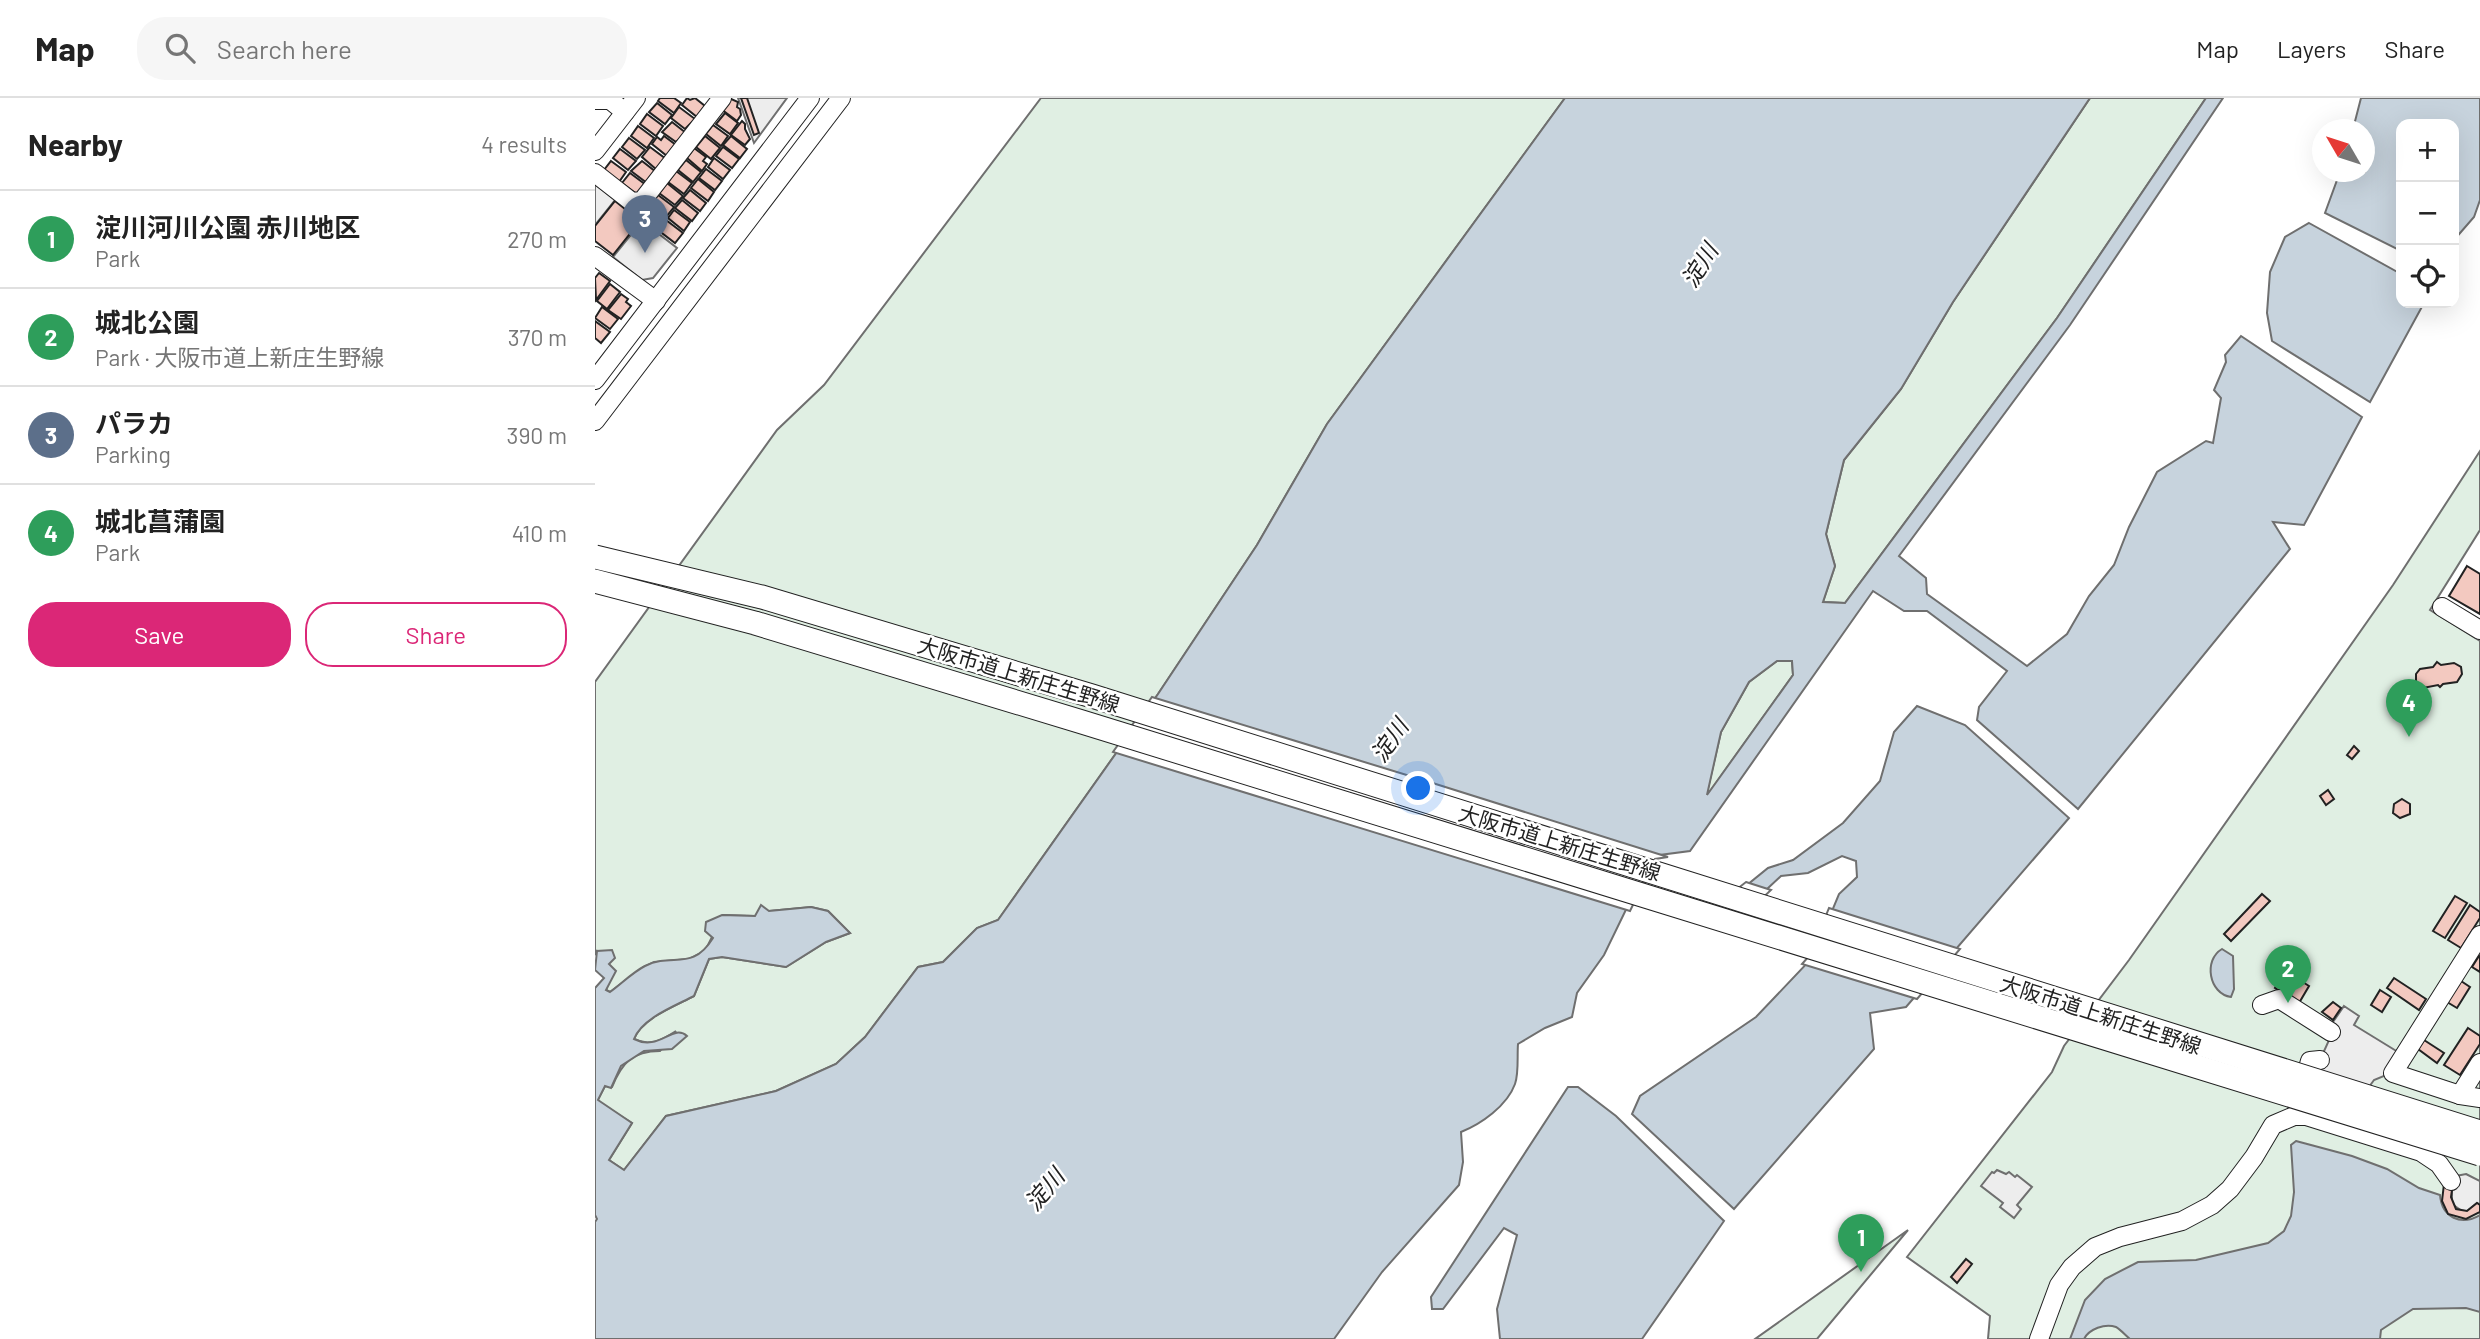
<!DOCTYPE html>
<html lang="en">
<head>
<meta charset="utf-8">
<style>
	body { margin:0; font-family:Barlow,"Noto Sans JP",sans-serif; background:#f6f6f6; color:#222 }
	.controls { position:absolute; right:21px; top:21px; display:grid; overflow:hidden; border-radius:14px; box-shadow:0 7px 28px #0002 }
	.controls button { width:63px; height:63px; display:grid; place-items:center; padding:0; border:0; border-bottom:2px solid #e0e0e0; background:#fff; color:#222; font:35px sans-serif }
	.compass { position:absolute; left:1717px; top:21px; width:63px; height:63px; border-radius:50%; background:#fff; box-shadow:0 7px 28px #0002; rotate:309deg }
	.you { position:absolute; left:824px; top:691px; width:24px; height:24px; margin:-18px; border:5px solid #fff; border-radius:50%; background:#1a73e8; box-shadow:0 0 0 10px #1a73e833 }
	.badge { display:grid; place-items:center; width:46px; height:46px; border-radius:50%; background:#db2777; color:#fff; font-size:23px; font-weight:700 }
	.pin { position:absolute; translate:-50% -58px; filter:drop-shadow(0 2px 4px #0008) }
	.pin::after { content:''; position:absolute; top:37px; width:24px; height:21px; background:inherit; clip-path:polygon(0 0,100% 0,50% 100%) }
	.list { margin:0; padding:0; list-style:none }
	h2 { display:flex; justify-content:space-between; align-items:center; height:91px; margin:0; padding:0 28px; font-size:30px }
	h2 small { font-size:23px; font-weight:400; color:#767676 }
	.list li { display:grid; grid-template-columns:46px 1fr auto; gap:21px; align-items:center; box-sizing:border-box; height:98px; padding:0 28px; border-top:2px solid #e0e0e0 }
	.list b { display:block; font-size:26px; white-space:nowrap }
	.list p { margin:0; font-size:23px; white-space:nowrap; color:#767676 }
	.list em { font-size:23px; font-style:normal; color:#767676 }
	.actions { display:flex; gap:14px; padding:21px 28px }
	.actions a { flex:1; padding:16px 0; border:2px solid #db2777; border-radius:28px; text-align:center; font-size:24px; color:#db2777 }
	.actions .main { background:#db2777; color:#fff }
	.icon { flex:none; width:38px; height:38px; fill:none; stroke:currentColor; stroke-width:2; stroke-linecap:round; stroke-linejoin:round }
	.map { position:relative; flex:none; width:1885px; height:1241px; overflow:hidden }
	header { display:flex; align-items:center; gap:42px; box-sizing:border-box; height:98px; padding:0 35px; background:#fff; border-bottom:2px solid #e0e0e0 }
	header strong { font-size:33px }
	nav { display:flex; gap:38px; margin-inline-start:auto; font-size:24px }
	.search { width:490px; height:63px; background:#f6f6f6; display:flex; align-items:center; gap:18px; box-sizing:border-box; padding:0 24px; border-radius:28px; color:#767676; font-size:26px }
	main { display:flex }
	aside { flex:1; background:#fff }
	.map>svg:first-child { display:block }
	.green { fill:#e0efe3; stroke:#6f6f6f; stroke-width:2 }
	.parking { fill:#ededed; stroke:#6f6f6f; stroke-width:2 }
	.water { fill:#c7d3dd; stroke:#6f6f6f; stroke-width:2; fill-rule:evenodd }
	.pier { fill:#fff; stroke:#6f6f6f; stroke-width:2 }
	.building { fill:#f3c9c0; stroke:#222; stroke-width:2 }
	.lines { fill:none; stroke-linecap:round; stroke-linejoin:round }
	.minor-casing { stroke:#222; stroke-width:20 }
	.minor { stroke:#fff; stroke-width:18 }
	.major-bridge-casing { stroke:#222; stroke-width:25; stroke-linecap:butt }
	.major-bridge { stroke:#fff; stroke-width:23 }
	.labels { text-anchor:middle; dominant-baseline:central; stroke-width:5; stroke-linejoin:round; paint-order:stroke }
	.street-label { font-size:21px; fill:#222; stroke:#fff }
	.water-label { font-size:23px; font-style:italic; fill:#222; stroke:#fff }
</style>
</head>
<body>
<header>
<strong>Map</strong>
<div class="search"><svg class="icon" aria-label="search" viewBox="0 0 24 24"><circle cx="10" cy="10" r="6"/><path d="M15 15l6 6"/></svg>Search here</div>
<nav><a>Map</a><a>Layers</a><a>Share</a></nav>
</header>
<main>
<aside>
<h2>Nearby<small>4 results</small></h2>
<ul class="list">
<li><span class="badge" style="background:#2e9e5b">1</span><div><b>淀川河川公園 赤川地区</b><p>Park</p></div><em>270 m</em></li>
<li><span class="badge" style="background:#2e9e5b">2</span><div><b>城北公園</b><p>Park · 大阪市道上新庄生野線</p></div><em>370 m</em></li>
<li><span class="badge" style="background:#5c6f8a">3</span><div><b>パラカ</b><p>Parking</p></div><em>390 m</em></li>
<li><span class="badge" style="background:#2e9e5b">4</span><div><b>城北菖蒲園</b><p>Park</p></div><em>410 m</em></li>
</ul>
<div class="actions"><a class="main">Save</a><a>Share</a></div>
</aside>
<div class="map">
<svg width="1885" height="1241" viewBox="0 0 1885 1241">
	<rect width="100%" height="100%" fill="#fff"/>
	<!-- green -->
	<g class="green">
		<path d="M446,0H970L732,326L662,447L563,596L403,822L382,830L348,864L323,869L270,939L241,966L181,993L71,1018L29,1072L14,1062L37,1025L2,1003L10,988L17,989C27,965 37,953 65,953L81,933C67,942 55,949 39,941C47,920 80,908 99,898L114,861L127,859L191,869L231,844L255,835L233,813L216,809L174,813L160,818L128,817L110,853L94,861L59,864L48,869L15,894L11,892L16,870L2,853L0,857V584L182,332L229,287Z"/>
		<polygon points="1495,0 1611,0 1462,220 1250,505 1228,504 1240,468 1231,436 1249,362 1306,291 1358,204"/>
		<polygon points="1885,353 1885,432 1835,512 1885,543 1885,1241 1393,1241 1395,1218 1312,1159 1457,974 1469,948 1534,862 1798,487"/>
		<polygon points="1182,563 1197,563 1198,577 1111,699 1126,634 1154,584"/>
		<polygon points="1313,1132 1222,1241 1160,1241"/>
	</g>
	<!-- parking -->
	<g class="parking">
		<polygon points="143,0 192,0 159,45"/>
		<polygon points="0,86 20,102 0,127"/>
		<polygon points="47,123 82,150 58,180 47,182 18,159"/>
		<polygon points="1749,908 1764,918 1759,927 1803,954 1789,978 1779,982 1774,989 1710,1009 1725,962 1735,940 1738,924"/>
		<polygon points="1402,1072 1411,1076 1414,1074 1420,1079 1422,1077 1437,1089 1422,1107 1426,1111 1419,1120 1405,1109 1408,1105 1386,1088 1397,1074 1399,1075"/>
		<polygon points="1871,1076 1885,1083 1885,1107 1882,1105 1872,1113 1867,1113 1857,1106 1857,1092 1852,1088 1861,1078"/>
	</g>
	<!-- water -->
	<g class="water">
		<path d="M970,0H1495L1358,204L1306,291L1249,362L1231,436L1240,468L1228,504L1250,505L1462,220L1611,0H1628L1475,227L1304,458L1331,480L1332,496L1432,568L1472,536L1494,498L1519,467L1534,429L1562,374L1611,343L1618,345L1626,300L1619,292L1631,264L1630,257L1646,238L1767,319L1709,427L1678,424L1695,451L1483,711L1382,622L1384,609L1412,573L1332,513H1309L1278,493L1095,753L1057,758L1009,857L982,895L977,919L950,930L923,946C922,958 924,975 920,986C912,1008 886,1026 866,1034L868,1064L864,1087L787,1174L739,1241H0V1124L2,1121L0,1117V890L9,880L0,872L2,853L17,852L20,860L14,866L21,873L11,892L15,894C26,886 38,874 50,868C78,854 97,874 118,840L110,833L111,824L127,817L160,818L166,807L174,813L216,809L233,813L255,835L231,844L191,869L127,859L114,861L99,898C80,908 47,920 39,941C64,954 78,925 92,938L77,951L49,953L26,968L16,990L10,988L3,1002L37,1025L14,1062L29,1072L71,1018L181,993L241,966L270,939L323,869L348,864L382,830L403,822L563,596L662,447L732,326ZM1182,563H1197L1198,577L1112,697L1126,634L1154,584Z"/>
		<polygon points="1766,0 1885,0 1885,102 1879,119 1859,142 1859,26 1806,26 1806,153 1730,115 1745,74 1770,74 1770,32 1758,31"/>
		<polygon points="1714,125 1806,176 1806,205 1829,205 1775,304 1677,243 1672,215 1675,174 1690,139"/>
		<polygon points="1322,608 1370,627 1474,720 1311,909 1275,915 1279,951 1139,1111 1037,1016 1045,998 1161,919 1218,859 1244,796 1262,779 1261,763 1247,758 1213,775 1186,778 1141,820 1120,813 1173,770 1198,762 1248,725 1285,683 1299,634"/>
		<path d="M1627,851L1638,858L1639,891L1636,899C1614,896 1608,862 1627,851Z"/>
		<polygon points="973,989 983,989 1021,1018 1129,1123 1047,1241 905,1241 902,1211 922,1137 909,1130 848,1211 837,1211 836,1199"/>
		<path d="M1701,1043L1757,1058L1792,1071L1824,1090L1845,1097C1847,1120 1866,1128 1885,1117V1214L1871,1210L1818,1211L1786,1232L1785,1241H1535C1531,1238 1525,1231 1521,1229C1510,1225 1494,1231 1489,1241H1475L1490,1202L1510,1181L1543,1164L1601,1162L1673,1145L1689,1133L1696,1118L1699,1094L1696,1047Z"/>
	</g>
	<!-- pier -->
	<g class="pier">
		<polygon points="557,599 828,682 1073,759 1060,761 1035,813 518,654"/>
		<polygon points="1151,784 1176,792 1142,824 1118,810"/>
		<polygon points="1234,810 1365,851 1322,901 1207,866 1215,857"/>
	</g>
	<!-- building -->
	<g class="building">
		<polygon points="65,0 79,0 86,5 79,15 63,3"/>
		<polygon points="92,0 95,2 100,0 110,8 102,19 87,7"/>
		<polygon points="134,0 143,4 142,9 145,11 146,17 142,23 126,11"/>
		<polygon points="146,0 152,0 164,35 159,37"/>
		<polygon points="62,5 77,17 70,26 54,14"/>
		<polygon points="84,9 100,21 90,31 76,20"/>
		<polygon points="130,15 143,25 135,36 121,26"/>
		<polygon points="52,16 68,28 61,38 45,26"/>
		<polygon points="147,23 150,26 150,31 155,41 150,47 136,37"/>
		<polygon points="77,24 91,35 81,44 67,34"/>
		<polygon points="118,27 133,38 126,48 111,36"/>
		<polygon points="43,28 59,40 52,50 36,38"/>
		<polygon points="69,38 81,47 72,58 57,46 62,39 66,42"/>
		<polygon points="110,38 125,50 116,61 101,49"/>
		<polygon points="136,38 152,51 145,60 128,47"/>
		<polygon points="34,40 50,52 42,61 27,49"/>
		<polygon points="55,49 71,61 62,72 47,59"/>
		<polygon points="128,49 144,61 137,70 121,58"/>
		<polygon points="99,50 111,59 108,63 112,66 107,73 92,60"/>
		<polygon points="25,51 41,63 33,72 18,60"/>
		<polygon points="119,60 135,72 128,81 113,69"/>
		<polygon points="91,62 106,74 98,84 83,72"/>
		<polygon points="16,63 31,74 24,84 9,72"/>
		<polygon points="47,63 61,74 52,85 36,73"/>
		<polygon points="111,71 127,83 120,92 104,80"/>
		<polygon points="81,73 97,85 89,96 73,84"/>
		<polygon points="35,75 51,87 43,97 27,85"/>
		<polygon points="103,81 119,94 113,103 96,90"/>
		<polygon points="72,85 88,98 80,107 64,95"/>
		<polygon points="95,92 111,105 105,113 88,100"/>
		<polygon points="63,97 79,109 71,119 55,107"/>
		<polygon points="87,102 103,115 97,123 80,110"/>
		<polygon points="20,103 45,123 18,157 0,143 0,128"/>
		<polygon points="54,108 70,121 62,131 46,118"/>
		<polygon points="79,112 95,124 89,133 73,120"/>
		<polygon points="71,122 88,135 80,145 63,132"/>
		<polygon points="4,175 15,183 1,202 0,180"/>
		<polygon points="15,186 25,194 12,211 2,203"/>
		<polygon points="26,196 33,201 31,204 36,208 26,221 13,212"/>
		<polygon points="7,209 23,221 15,231 0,220"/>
		<polygon points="0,223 15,234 6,245 0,240"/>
		<polygon points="1872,468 1885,476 1885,516 1854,498"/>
		<polygon points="1842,564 1846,567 1859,565 1866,569 1867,576 1862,584 1848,586 1845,589 1843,587 1828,590 1821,585 1821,576 1825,571 1838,569"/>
		<polygon points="1759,648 1764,653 1757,661 1752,657"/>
		<polygon points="1733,692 1739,701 1731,707 1725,698"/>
		<polygon points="1807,701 1815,706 1815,716 1805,720 1798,715 1799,706"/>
		<polygon points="1667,796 1675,803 1636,843 1629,836"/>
		<polygon points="1860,798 1872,805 1850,840 1838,833"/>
		<polygon points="1875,807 1885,814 1885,820 1866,850 1853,842"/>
		<polygon points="1884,858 1885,859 1885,874 1877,869"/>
		<polygon points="1688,876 1693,879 1695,876 1714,888 1704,905 1680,890"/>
		<polygon points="1799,880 1831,901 1824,912 1792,890"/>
		<polygon points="1866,883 1875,889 1862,910 1852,904"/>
		<polygon points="1785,892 1796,899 1787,914 1776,907"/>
		<polygon points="1738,904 1746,910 1738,922 1727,914"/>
		<polygon points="1873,930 1885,938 1885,946 1865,977 1849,967"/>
		<polygon points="1829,942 1849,955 1842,965 1823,951"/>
		<polygon points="1849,1086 1857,1092 1856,1099 1861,1111 1872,1113 1882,1105 1885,1107 1885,1114 1871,1121 1853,1116 1847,1103"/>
		<polygon points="1371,1161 1377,1166 1362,1185 1356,1179"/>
	</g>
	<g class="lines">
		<defs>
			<g id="minor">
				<polyline points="0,2 15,2 30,14"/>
				<polyline points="0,53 41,0"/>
				<polyline points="0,75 37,104 47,103 127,0"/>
				<polyline points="0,158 61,203"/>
				<polyline points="0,282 215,0"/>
				<polyline points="0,323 246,0"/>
				<polyline points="1847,509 1885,532"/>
				<polyline points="1885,837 1798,975 1865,997 1885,1000"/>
				<polyline points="1667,907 1684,901 1736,934"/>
				<polyline points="1707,991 1715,963 1725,962"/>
				<polyline points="1865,997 1885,965"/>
				<polyline points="1444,1241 1464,1187 1477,1169 1500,1149 1525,1139 1587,1123 1617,1107 1635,1091 1659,1059 1678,1027 1699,1018 1711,1018 1826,1054 1844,1066 1856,1083"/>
			</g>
		</defs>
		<!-- minor casing -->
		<use href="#minor" class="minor-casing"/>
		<!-- minor -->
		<use href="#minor" class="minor"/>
		<defs>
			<g id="major-bridge">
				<polyline points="0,459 167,499 497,598 1885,1034"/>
				<polyline points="0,483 160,525 487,624 1885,1056"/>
			</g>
		</defs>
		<!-- major-bridge casing -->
		<use href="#major-bridge" class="major-bridge-casing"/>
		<!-- major-bridge -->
		<use href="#major-bridge" class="major-bridge"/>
	</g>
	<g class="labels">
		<!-- street labels -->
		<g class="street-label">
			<text transform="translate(424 576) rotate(17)">大阪市道上新庄生野線</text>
			<text transform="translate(965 744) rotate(17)">大阪市道上新庄生野線</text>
			<text transform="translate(1506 916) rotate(18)">大阪市道上新庄生野線</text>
		</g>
		<!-- water labels -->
		<g class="water-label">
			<text transform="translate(1104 167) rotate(-58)">淀川</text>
			<text transform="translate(794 642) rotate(-55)">淀川</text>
			<text transform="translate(449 1091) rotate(-50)">淀川</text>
		</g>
	</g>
</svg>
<div class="controls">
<button>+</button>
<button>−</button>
<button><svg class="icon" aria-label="locate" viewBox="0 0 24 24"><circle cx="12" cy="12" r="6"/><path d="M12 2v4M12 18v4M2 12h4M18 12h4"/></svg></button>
</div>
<svg class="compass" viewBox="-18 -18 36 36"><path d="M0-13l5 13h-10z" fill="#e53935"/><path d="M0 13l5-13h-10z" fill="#767676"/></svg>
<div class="you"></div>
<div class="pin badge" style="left:1266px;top:1174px;background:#2e9e5b">1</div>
<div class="pin badge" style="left:1693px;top:905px;background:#2e9e5b">2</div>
<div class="pin badge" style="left:50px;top:155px;background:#5c6f8a">3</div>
<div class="pin badge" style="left:1814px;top:639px;background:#2e9e5b">4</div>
</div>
</main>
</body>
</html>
